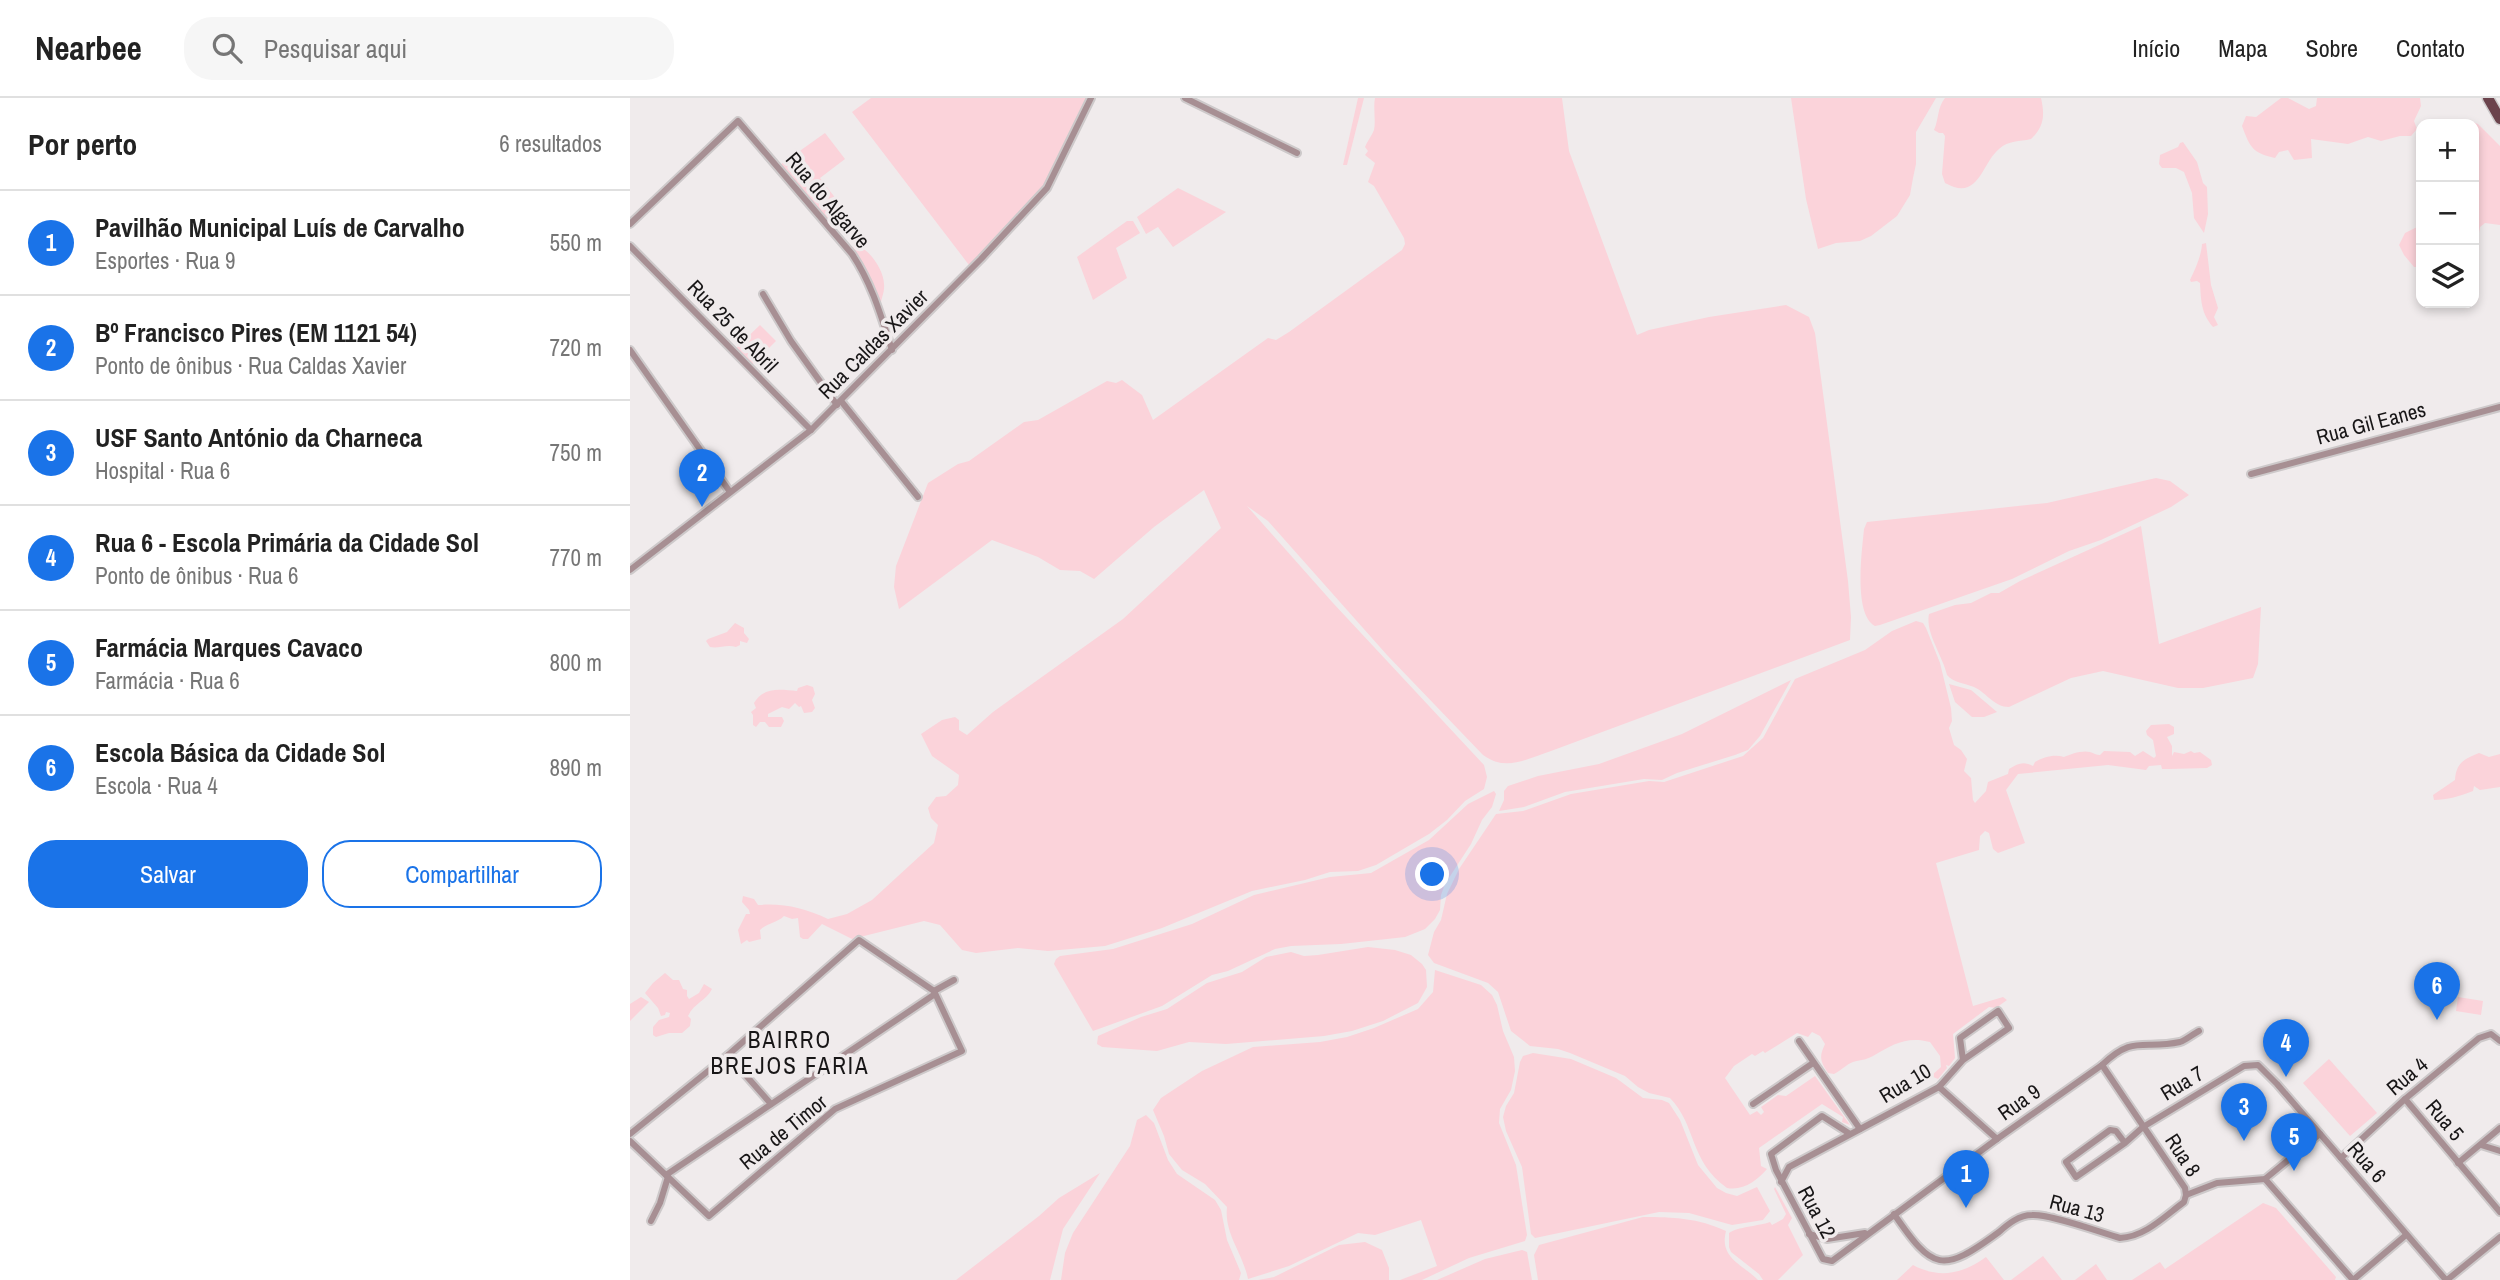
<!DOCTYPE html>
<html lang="pt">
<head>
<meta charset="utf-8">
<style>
	body { margin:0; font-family:"Archivo Narrow",sans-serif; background:#f6f6f6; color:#222 }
	.controls { position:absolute; right:21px; top:21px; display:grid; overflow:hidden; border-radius:14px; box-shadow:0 4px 10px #0003 }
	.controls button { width:63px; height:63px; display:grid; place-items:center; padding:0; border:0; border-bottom:2px solid #e0e0e0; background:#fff; color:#222; font:35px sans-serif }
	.you { position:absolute; left:803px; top:777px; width:24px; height:24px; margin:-18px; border:5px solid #fff; border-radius:50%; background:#1a73e8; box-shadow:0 0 0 10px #1a73e833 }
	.badge { display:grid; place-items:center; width:46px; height:46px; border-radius:50%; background:#1a73e8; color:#fff; font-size:23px; font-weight:700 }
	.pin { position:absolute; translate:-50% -58px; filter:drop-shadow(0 2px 4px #0008) }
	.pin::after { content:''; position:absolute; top:37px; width:24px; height:21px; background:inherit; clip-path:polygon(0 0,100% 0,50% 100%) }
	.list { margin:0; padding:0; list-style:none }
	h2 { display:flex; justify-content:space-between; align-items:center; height:91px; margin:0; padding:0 28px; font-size:30px }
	h2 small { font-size:23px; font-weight:400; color:#767676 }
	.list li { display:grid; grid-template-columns:46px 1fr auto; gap:21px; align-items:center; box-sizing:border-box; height:105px; padding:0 28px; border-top:2px solid #e0e0e0 }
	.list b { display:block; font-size:26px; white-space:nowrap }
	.list p { margin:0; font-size:23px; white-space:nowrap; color:#767676 }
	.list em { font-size:23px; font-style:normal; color:#767676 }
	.actions { display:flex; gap:14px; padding:21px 28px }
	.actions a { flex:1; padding:16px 0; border:2px solid #1a73e8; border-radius:28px; text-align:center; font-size:24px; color:#1a73e8 }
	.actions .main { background:#1a73e8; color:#fff }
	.icon { flex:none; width:38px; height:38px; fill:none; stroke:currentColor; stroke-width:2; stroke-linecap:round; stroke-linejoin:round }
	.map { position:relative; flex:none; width:1870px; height:1182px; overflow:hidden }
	header { display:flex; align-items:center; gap:42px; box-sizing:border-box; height:98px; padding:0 35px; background:#fff; border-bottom:2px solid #e0e0e0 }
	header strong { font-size:33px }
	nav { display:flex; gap:38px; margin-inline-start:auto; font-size:24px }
	.search { width:490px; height:63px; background:#f6f6f6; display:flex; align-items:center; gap:18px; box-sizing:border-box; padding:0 24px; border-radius:28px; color:#767676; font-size:26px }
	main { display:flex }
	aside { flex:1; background:#fff }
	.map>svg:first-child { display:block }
	.green { fill:#fbd3da }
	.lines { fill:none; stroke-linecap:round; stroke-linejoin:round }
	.minor-casing { stroke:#cdc9ca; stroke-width:10 }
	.primary-casing { stroke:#cdc9ca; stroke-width:13 }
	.minor { stroke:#a78f93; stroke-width:6 }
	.primary { stroke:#6b434c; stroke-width:10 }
	.labels { text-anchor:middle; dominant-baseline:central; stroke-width:7; stroke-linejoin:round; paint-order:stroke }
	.street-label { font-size:21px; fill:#181617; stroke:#f0ebec }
	.neighbourhood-label { font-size:23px; letter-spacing:2px; fill:#181617; stroke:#f0ebec }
</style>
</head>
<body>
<header>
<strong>Nearbee</strong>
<div class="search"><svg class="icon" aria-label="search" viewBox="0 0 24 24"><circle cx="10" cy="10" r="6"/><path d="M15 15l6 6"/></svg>Pesquisar aqui</div>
<nav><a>Início</a><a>Mapa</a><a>Sobre</a><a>Contato</a></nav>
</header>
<main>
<aside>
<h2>Por perto<small>6 resultados</small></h2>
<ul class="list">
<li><span class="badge">1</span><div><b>Pavilhão Municipal Luís de Carvalho</b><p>Esportes · Rua 9</p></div><em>550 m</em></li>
<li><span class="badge">2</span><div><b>Bº Francisco Pires (EM 1121 54)</b><p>Ponto de ônibus · Rua Caldas Xavier</p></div><em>720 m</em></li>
<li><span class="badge">3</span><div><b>USF Santo António da Charneca</b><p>Hospital · Rua 6</p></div><em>750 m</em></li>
<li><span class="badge">4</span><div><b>Rua 6 - Escola Primária da Cidade Sol</b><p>Ponto de ônibus · Rua 6</p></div><em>770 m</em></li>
<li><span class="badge">5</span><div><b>Farmácia Marques Cavaco</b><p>Farmácia · Rua 6</p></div><em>800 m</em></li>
<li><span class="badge">6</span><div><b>Escola Básica da Cidade Sol</b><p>Escola · Rua 4</p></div><em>890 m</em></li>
</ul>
<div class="actions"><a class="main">Salvar</a><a>Compartilhar</a></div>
</aside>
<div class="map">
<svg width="1870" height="1182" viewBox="0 0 1870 1182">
	<rect width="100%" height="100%" fill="#f0ebec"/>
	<!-- green -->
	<g class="green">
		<path d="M241,0H456C443,30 431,61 413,88C393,117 364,142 339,167L222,14Z"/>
		<polygon points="728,0 734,0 717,67 713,67"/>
		<path d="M745,0H932L939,53L1007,237L1019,232L1079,219L1156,207L1179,219L1185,235L1218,483L1221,519L1220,542L921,653C896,661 876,674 853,657L757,557L638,423L617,408L703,505L854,667L857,679L854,691L835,703L817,722L799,736L746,767L728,773L700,774L675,782L622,793L532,830L475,848L418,853L388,850L346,855L332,852L310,827L294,823L222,841L192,826L178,841H173L170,839L168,820L162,821L154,818C147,825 137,825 130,832L131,841L119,844L117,842L111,846L108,832L116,816H120L119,812L112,804L113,798L124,801L128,807C154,805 174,810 198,821L217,816L242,802L304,745L308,727L301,720L298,710L306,699L316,698L328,687L329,677L302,658L291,636L312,622L325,619L329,622V632L337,637L363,614L493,521L591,430L574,392L524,429L464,481L450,473L430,472L408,459L362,442L269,511L264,489L266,468L298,385L328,366L339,363L394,324L408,322L477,283L486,285L492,282L512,297L523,322L638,240L646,242L659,234L772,152L775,146L774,140L744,88L738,84L745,65L735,57L738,53L735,49C737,43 742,38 744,32C746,23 743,10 745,0Z"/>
		<polygon points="1161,0 1306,0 1286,34 1286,66 1283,80 1280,97 1267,118 1241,138 1230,143 1206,145 1188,151 1176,101"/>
		<path d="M1315,0H1411C1415,17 1414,29 1401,41C1389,44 1379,42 1369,51C1351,66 1349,104 1315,85L1312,76L1315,38L1313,35H1309L1304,32C1309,21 1307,10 1315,0Z"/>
		<path d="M1651,0H1658L1679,11L1686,8L1687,0H1790L1791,8L1784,23L1787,31L1781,38H1770L1751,43L1738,39L1718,46L1681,41L1682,60L1664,62L1658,52L1649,54L1645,60C1622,55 1620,49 1612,28L1616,18L1626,19Z"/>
		<polygon points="1837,22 1848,26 1870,48 1870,127 1855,125 1850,129 1847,147 1844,149 1844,26 1830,26"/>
		<polygon points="195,35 215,61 190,80 213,110 199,122 150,67"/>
		<polygon points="1553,44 1567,64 1573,85 1577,89 1578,116 1574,135 1564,120 1562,95 1554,74 1546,70 1532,70 1529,66 1530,57 1548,49 1550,45"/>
		<polygon points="548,90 596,114 543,149 528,129 516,136 507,119"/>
		<polygon points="497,123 503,123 510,135 486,150 497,180 463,202 447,159"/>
		<polygon points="1791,127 1791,169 1784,169 1774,157 1769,147 1775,135"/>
		<path d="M1576,145L1581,187L1588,210L1584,219L1588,227L1583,229C1571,215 1571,203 1570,185L1567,183L1561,184L1560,182C1566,169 1571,159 1572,146Z"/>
		<path d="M228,148C240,152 254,173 254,186C255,195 250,201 251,209L236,171L221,149Z"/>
		<polygon points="130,227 146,243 122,267 106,250"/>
		<path d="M1526,380L1540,383L1559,397L1541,409L1471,442L1439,453L1382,481L1250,527L1245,528C1223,516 1232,453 1234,431L1237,424L1417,405Z"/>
		<path d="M1511,428L1529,546L1631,509L1628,566L1623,580L1573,590H1548L1473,573L1441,580L1379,609C1364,609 1357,595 1344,589C1334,585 1324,585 1317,577C1313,558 1295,535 1299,516L1325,507L1341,505L1361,495H1369L1390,483Z"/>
		<path d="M1286,523L1293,525L1296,530L1310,565L1321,610L1322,623L1319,630L1324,647L1331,652L1337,661L1334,673L1341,680L1343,702L1345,705L1356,693L1358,684L1378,676L1379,671C1388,665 1394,663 1403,668L1405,664C1413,659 1425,656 1434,659C1441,656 1452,652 1460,654C1464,655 1466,657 1470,657L1474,653L1500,654L1505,658L1513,653L1524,660L1526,658L1523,642L1517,637L1516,633L1521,627L1539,626L1544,629V636L1537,639L1542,648V658L1544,654L1554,656L1561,653L1564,655L1570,654L1581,662L1582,667L1577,670L1539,671H1532L1531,667L1519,668L1516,672L1478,667L1388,676L1376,692L1395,745L1368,755L1363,751L1359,735L1355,733L1350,738L1349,752L1306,765L1343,908L1373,899L1377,902L1366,910L1359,909L1323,936L1325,960L1319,968L1316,967L1317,970L1308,981L1301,978L1311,969L1310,958L1300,944C1277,938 1263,946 1243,958C1236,962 1230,962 1223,964C1217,966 1210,973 1204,976L1198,975C1190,963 1189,959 1195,946L1190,938L1182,934L1178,939L1167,935L1135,955L1133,953L1125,958L1122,956L1104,968L1095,980L1120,1017L1127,1013L1131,1017L1134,1014L1131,1009L1148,997L1156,998L1185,978L1220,1027L1212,1024L1213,1019L1192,1006L1129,1050L1131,1068L1137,1071C1127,1082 1114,1093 1097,1090C1059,1063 1067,1028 1040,1000L1019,995L1008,989L995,978L940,955L928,951L900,948L881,933L868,894L858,885L804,865L798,857L804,834L811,822L817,796L829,771L866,716L893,713L941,696L1019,683L1034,684L1113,658L1133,640L1165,581L1235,552L1262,533Z"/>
		<path d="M105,525L114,530V535L119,541L117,545L110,543V547L106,549C97,546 88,551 80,549L76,543L78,541L97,534Z"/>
		<polygon points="1161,582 1130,638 1118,652 1105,657 1047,675 1032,682 1014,681 935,694 894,709 869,713 874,702 874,693 878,688 908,678 969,666 1052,636"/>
		<polygon points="1319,586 1341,592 1367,614 1354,619 1342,619 1325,604"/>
		<path d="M177,587L183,589L185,596L182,602L185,610L182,614L174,615L171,608L169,609L165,605L159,611L152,609L138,616V619H152L154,623L151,629H139L135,624H130L126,629L123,627V617L121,614L126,610L124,605C134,588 151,592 167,593L168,590Z"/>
		<path d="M1849,655L1859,659L1870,656V689L1850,692L1844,688L1843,693C1831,698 1816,702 1804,702L1803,697L1825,682C1826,665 1834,661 1849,655Z"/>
		<polygon points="864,693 866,696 862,709 852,722 841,746 815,786 811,797 810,812 805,821 795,831 775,839 757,841 711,846 661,848 645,851 598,873 582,877 532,908 463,933 424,866 426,861 430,858 483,851 562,826 624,797 700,779 741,775 799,742 838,706"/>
		<polygon points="738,849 765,852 781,857 792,866 796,872 797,889 788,905 753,923 722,933 694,938 596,946 559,944 527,953 472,949 467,946 468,938 511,919 537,911 577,885 612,874 636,859 661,854 674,858 688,857"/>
		<path d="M805,872L851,887L862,897L867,907L873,933L884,959L885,973L881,992L870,1011L869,1025L886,1067L897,1137L895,1143L839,1160L792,1182H770L807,1168L791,1122L745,1137L728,1135L659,1168L618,1181C613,1155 594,1136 597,1109L575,1086L552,1072L539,1056L534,1038L523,1012L531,1000L572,973L623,949L690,944L717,939L744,930L788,911L803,894Z"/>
		<path d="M35,875L43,882H49L53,891L57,892V898L59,901L69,895L74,886L82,891C77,902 64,905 58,918L61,921L60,928L52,935H39L26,939L23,937V929L29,922L39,919L40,915L36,914L35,917L31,918L28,910L15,895L23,885Z"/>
		<polygon points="11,899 19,904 0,923 0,906"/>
		<polygon points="1828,899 1853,903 1851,917 1826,913"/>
		<polygon points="903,955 941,961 986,980 1013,1000 1032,1002 1039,1005 1050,1022 1068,1067 1087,1090 1096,1095 1107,1098 1127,1089 1140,1113 1133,1122 1102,1127 1059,1115 1029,1114 905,1140 901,1136 892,1069 876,1033 873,1019 876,1008 884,995 890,964 893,958"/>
		<polygon points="1699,961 1747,1015 1720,1038 1673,985"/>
		<polygon points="516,1017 524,1025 538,1062 547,1076 585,1102 591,1112 597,1142 611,1175 609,1182 431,1182 435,1155 443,1135 500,1048 507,1022"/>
		<polygon points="470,1075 433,1131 420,1182 326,1182 409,1118 429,1100"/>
		<path d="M1145,1089L1162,1120L1158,1127L1173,1157L1148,1182H1133L1129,1176L1101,1154L1099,1149V1135C1107,1129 1129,1128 1140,1124L1142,1127L1153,1121L1156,1116L1144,1091Z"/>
		<polygon points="1633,1105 1646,1110 1706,1179 1705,1182 1502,1182 1530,1164 1535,1171"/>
		<path d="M1013,1119C1043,1119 1068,1120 1096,1133C1089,1160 1112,1166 1128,1182H908L904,1157L909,1147Z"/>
		<polygon points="735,1144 752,1152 759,1170 759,1182 628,1182 644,1179 709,1147"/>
		<polygon points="892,1152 897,1154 902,1182 807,1182 855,1161"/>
		<polygon points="1413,1158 1432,1182 1381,1182"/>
		<path d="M1356,1159L1374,1182H1267L1283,1167C1309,1181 1333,1176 1356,1159Z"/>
		<polygon points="1466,1166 1477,1182 1445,1182"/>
	</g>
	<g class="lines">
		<defs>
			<g id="minor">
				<polyline points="555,0 667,55"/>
				<path d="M0,126L108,23L222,156C242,186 251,218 262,252"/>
				<polyline points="0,148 181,332"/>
				<polyline points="133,196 161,243 207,307"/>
				<polyline points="0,252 100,394"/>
				<polyline points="211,303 288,399"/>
				<polyline points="1621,376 1870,309"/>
				<polyline points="0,472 181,332 351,161 417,90 461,0"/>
				<polyline points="304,893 324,882"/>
				<polyline points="1169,943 1230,1031"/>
				<polyline points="98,957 141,1006"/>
				<polyline points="1472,967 1555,1090 1556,1097"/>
				<polyline points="1309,989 1367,1041"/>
				<polyline points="1775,1001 1870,1114"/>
				<polyline points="1123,1006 1183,965"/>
				<polyline points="0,1036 98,957 229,842 304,893 332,953 205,1011 79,1118 0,1043"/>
				<path d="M1220,1036L1192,1018L1141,1056L1146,1072L1193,1161L1202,1163L1367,1041L1472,967C1504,936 1513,952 1550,944C1556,942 1563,936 1569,933"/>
				<polyline points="1495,1045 1486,1033 1480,1032 1436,1064 1446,1079 1495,1045 1513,1029 1614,968 1628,967 1647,986 1816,1182"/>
				<polyline points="1851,1047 1870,1053"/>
				<polyline points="1711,1060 1775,1001 1849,940 1861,936 1870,943"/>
				<polyline points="1828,1065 1870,1030"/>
				<polyline points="36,1077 305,896"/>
				<polyline points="1635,1081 1723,1182"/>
				<polyline points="1151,1084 1159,1069 1309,989 1333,962 1330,940 1368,913 1379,930 1333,962"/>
				<polyline points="1556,1097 1587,1085 1635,1081 1690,1036"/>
				<path d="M1264,1116C1303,1173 1312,1176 1369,1134C1378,1126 1389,1117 1402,1117C1421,1116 1469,1134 1490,1140C1515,1139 1535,1118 1554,1104L1556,1097"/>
				<polyline points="21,1123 30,1105 38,1079"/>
				<polyline points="1179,1136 1197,1141 1235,1135"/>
				<polyline points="1723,1182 1776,1137"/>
				<polyline points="1817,1182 1870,1139"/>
			</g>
			<polyline id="primary" points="1858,0 1870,21"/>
		</defs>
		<!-- minor casing -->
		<use href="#minor" class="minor-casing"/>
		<!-- primary casing -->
		<use href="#primary" class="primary-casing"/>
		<!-- minor -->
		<use href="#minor" class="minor"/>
		<!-- primary -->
		<use href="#primary" class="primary"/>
	</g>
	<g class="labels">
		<!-- street labels -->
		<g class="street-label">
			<text transform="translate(198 102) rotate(50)">Rua do Algarve</text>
			<text transform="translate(103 228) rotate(46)">Rua 25 de Abril</text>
			<text transform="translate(243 246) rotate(-45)">Rua Caldas Xavier</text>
			<text transform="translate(1741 325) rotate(-15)">Rua Gil Eanes</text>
			<text transform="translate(1777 978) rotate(-40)">Rua 4</text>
			<text transform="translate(1275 985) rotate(-31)">Rua 10</text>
			<text transform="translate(1552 985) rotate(-31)">Rua 7</text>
			<text transform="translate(1389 1004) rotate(-35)">Rua 9</text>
			<text transform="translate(1815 1022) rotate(50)">Rua 5</text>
			<text transform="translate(153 1034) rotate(-39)">Rua de Timor</text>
			<text transform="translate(1553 1057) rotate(57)">Rua 8</text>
			<text transform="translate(1737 1064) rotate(49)">Rua 6</text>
			<text transform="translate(1447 1110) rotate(15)">Rua 13</text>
			<text transform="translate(1187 1114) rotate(62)">Rua 12</text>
		</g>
		<!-- neighbourhood labels -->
		<g class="neighbourhood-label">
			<text x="160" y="941">BAIRRO<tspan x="160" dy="26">BREJOS FARIA</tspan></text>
		</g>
	</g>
</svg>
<div class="controls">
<button>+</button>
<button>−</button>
<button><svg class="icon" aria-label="layers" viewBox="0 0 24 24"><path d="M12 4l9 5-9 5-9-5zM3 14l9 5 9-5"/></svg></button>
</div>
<div class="you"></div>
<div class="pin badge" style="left:1336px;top:1110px">1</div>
<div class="pin badge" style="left:72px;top:409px">2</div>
<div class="pin badge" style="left:1614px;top:1043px">3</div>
<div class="pin badge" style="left:1656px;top:979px">4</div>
<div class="pin badge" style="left:1664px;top:1073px">5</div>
<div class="pin badge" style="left:1807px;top:922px">6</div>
</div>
</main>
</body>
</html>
